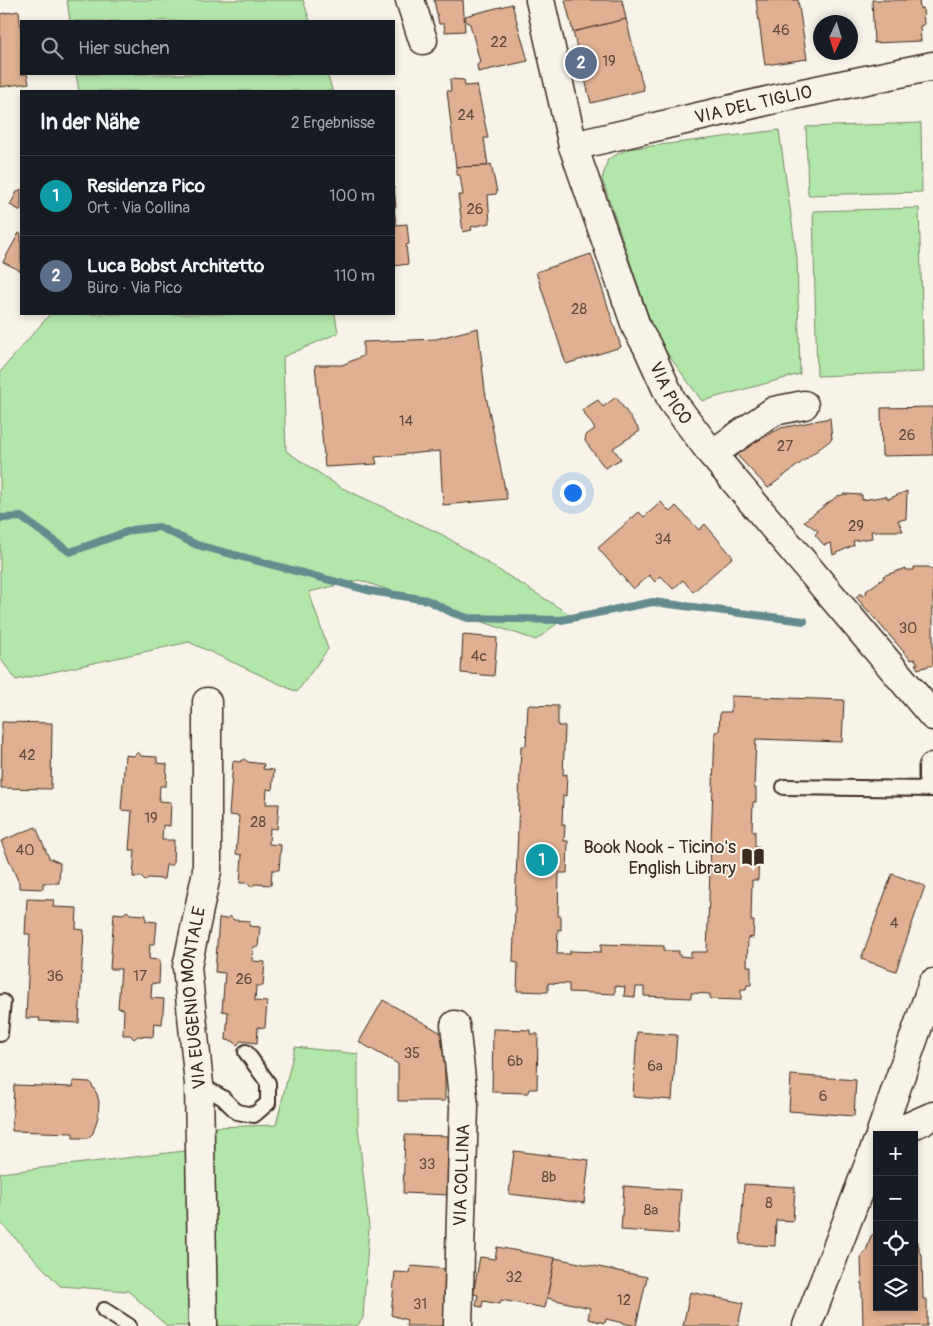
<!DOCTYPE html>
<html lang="de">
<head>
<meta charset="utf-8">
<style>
	body { margin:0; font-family:Pangolin,sans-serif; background:#20242c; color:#f1f3f6 }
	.controls { position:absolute; right:15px; bottom:15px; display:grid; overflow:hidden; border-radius:0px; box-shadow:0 2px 8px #0003 }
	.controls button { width:45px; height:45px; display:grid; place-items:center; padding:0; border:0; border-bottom:1px solid #363941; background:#171b24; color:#f1f3f6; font:25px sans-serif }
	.compass { position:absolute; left:813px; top:15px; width:45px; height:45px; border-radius:50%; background:#171b24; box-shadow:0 2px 8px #0003; rotate:184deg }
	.you { position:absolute; left:572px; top:492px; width:18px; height:18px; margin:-12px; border:4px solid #fff; border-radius:50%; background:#1a73e8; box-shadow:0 0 0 8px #1a73e833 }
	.badge { display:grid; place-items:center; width:32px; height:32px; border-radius:50%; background:#1a73e8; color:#fff; font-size:16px; font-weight:700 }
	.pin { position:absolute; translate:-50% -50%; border:2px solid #fff; box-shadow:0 1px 5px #0006 }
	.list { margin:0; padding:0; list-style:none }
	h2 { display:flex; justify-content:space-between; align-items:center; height:65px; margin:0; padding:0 20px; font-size:21px }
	h2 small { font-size:16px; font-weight:400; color:#9ea1a6 }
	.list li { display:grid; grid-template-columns:32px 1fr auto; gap:15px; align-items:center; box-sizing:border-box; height:80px; padding:0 20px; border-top:1px solid #363941 }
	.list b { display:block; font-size:19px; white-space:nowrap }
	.list p { margin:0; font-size:16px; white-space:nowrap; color:#9ea1a6 }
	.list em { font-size:16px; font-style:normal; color:#9ea1a6 }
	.icon { flex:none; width:28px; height:28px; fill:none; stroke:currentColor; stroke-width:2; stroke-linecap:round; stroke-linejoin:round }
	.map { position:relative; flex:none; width:933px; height:1326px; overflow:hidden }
	.search { position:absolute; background:#171b24; box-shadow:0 2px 8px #0003; left:20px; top:20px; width:375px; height:55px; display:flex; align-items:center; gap:12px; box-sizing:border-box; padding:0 18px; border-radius:0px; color:#9ea1a6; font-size:19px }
	.panel { position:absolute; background:#171b24; box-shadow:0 2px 8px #0003; left:20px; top:90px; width:375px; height:225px; border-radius:0px }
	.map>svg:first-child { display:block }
	.green { fill:#b1e7a9; stroke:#768864 }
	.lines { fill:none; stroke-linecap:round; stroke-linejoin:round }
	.stream { stroke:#638c8f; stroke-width:8 }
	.building { fill:#dfb091; stroke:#3b2a1e }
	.lane-casing { stroke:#3b2a1e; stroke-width:18 }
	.street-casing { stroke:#3b2a1e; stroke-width:31 }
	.lane { stroke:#f7f3e8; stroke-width:14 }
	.street { stroke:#f7f3e8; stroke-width:28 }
	.labels { text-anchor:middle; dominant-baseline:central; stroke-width:4; stroke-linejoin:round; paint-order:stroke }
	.number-label { font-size:15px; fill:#644c3b }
	.street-label { font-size:18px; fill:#3b2a1e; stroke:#f7f3e8 }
	.poi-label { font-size:18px; fill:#3b2a1e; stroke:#f7f3e8; text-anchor:end }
</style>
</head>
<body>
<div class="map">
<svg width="933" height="1326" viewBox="0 0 933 1326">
	<rect width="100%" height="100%" fill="#f7f3e8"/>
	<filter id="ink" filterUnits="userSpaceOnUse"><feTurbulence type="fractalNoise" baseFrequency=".02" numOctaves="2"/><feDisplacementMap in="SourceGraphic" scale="10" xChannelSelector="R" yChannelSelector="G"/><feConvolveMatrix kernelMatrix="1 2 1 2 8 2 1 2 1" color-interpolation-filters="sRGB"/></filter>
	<g filter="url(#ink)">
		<!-- green -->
		<g class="green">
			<polygon points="67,0 303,0 310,21 70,21"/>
			<polygon points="76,74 327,74 332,89 332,91 79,91"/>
			<polygon points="921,123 922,192 808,195 806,127"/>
			<polygon points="779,130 797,258 800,374 702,401 656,338 602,179 608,159 628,149"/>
			<polygon points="919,208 924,372 817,376 813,211"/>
			<polygon points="50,314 335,314 338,333 283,357 286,451 340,487 443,535 569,614 536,640 359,580 309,592 328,649 297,692 189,642 16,680 0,658 0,372"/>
			<polygon points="295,1047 358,1054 358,1127 369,1227 363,1318 357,1326 167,1326 128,1291 60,1286 0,1222 0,1173 184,1151 215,1127 276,1125"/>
		</g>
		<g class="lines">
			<!-- stream -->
			<polyline class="stream" points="0,518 21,517 70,552 132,530 159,527 197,545 371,591 427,600 453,613 468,618 561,620 653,602 804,621"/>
		</g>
		<!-- building -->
		<g class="building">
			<polygon points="434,0 463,0 465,31 445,32 444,24 439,24"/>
			<polygon points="565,0 622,0 626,19 573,32"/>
			<polygon points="756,0 798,0 807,59 765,65"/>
			<polygon points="872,0 919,0 920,9 923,8 924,25 920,26 921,41 874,43"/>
			<polygon points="512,4 528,61 478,72 477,65 480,62 470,24 466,22 465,16"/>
			<polygon points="19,11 21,31 21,74 27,74 29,83 0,87 0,14"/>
			<polygon points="626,19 644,90 591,103 573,32"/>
			<polygon points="450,79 464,80 465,86 477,85 488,138 484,138 488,166 456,167 447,91 451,91"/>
			<polygon points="491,164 497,192 496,194 488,195 490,223 471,227 472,230 463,232 458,195 463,195 460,175 457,175 456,167 488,166 488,165"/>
			<polygon points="394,187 396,207 394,207 396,225 407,224 409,244 406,245 408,264 394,266"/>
			<polygon points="21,189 21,211 10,205 17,192"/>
			<polygon points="19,233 21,234 21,271 3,262"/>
			<polygon points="591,254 621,347 566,364 536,272"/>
			<polygon points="478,328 485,391 507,499 443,505 440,451 375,457 377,464 325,467 315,365 342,365 363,356 363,342 436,339"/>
			<polygon points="616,397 640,431 613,448 621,459 605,468 585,441 586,435 595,429 582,410 598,400 603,407"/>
			<polygon points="933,407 933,455 882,456 881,408"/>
			<polygon points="830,418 832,439 768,488 735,453 781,428"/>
			<polygon points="907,491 906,519 898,520 903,531 871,531 872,538 853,541 854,545 833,555 831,543 824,545 815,535 818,531 804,521 839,495 840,496 844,494 862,495 862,500 886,496 888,499"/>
			<polygon points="661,502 670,512 676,506 699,530 705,524 733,557 693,592 683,580 673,589 661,576 655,582 649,575 633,589 598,548 639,512 644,517"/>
			<polygon points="914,567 929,567 929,569 933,569 933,665 918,669 915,664 918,664 915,659 911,660 856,597 861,593 862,596 867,593 866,591 884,578 883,576 906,568 906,570 914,570"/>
			<polygon points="463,635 497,638 494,676 461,673"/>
			<polygon points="731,696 844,700 842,742 756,739 754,788 756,788 756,802 753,802 752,831 755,831 755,847 759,847 758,880 752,880 751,921 754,921 753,938 748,937 747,966 751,966 751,985 747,985 746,989 741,989 741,1000 710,999 710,994 691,993 691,998 644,996 644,987 636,987 635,997 624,996 625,987 615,986 615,994 569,992 569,984 548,983 548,992 517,991 518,963 513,962 521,746 526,746 528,705 558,706 558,726 565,726 563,775 567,774 566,796 563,795 562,825 565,825 564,841 568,841 567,873 559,873 558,916 561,916 561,930 558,929 557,954 570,954 570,951 601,952 601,944 664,946 664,951 679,951 679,956 691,957 691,952 707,952 715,732 719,731 720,712 731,712"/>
			<polygon points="2,722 52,723 51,789 1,788"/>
			<polygon points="138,752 141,756 157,757 157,763 167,764 166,786 160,786 159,801 171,802 170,826 163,825 162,840 174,840 173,865 166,865 164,879 148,878 145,881 141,877 133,877 135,850 129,850 132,811 121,810 125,755 134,756"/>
			<polygon points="244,759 248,762 264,764 263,769 274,770 272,790 267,789 266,804 279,804 277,829 270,828 269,844 281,845 279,870 272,870 271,885 255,884 251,887 247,883 240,883 242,855 236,854 239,816 229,815 233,761 240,762"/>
			<polygon points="36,827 49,858 60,863 59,883 43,883 43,889 19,888 19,883 1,841"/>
			<polygon points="892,874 925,886 896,971 861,959"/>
			<polygon points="27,899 54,900 53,907 77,908 76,929 84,930 79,1023 39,1021 40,1018 26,1018 30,934 25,934"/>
			<polygon points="127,911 130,914 146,915 146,921 157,922 155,944 150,944 149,959 160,960 159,984 152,983 151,998 164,999 162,1024 154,1023 153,1037 138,1036 134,1039 130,1035 123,1035 124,1009 118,1008 121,969 110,969 114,913 123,914"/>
			<polygon points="230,916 234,920 250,921 249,926 260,927 258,947 253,947 252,961 265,962 263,986 256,986 255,1001 267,1002 265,1028 258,1027 257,1043 241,1041 237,1045 233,1041 226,1040 228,1012 222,1011 225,973 215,972 219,918 226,919"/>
			<polygon points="383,1000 445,1035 445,1101 398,1101 398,1064 359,1042"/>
			<polygon points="493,1029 530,1030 530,1034 538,1034 537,1089 529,1089 528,1093 492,1092"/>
			<polygon points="637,1032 677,1035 672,1100 633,1097"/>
			<polygon points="791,1075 856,1080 854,1116 789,1111"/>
			<polygon points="73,1081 90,1082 97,1094 99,1102 98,1117 93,1133 88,1138 73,1138 73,1133 12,1131 14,1085 73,1087"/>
			<polygon points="405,1135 452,1136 449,1195 403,1193"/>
			<polygon points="514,1151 589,1160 584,1203 509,1194"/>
			<polygon points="744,1184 795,1187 793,1221 776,1220 775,1246 740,1244"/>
			<polygon points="624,1186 681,1190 678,1234 621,1230"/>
			<polygon points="877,1231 877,1307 914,1307 914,1236 919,1246 919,1252 922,1255 923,1299 927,1299 927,1326 863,1326 861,1257 866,1251 871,1236"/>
			<polygon points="497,1247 555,1258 545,1308 501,1300 500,1304 483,1301 482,1307 476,1306 478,1295 473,1294 480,1257 495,1259"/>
			<polygon points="555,1258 647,1277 636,1326 606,1319 605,1323 588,1319 590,1308 547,1298"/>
			<polygon points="411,1266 447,1269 445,1294 449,1294 446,1326 406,1326 407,1320 391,1315 395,1272 410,1273"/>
			<polygon points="690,1292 743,1303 738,1326 683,1326"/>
		</g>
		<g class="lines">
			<defs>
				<g id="lane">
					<polyline points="784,787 933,789"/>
					<polyline points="0,1034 3,1002"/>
					<polyline points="199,1084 223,1098 237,1112 254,1115 268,1103 268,1083 246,1052"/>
					<polyline points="104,1310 129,1326"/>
				</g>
				<g id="street">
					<polyline points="410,0 423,40"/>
					<path id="s1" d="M540,0L573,146L637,329L647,346L672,401L712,454L933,716"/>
					<path id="s2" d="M573,146L784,97L933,66"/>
					<polyline points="712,454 774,411 804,405"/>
					<polyline points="933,767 933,777"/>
					<polyline points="455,1025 464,1106 458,1326"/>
					<polyline points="880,1135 933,983"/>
					<polyline points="890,1135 933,1116"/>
					<path id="s3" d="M203,1326L199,1084L187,967L207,871V702"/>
					<polyline points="807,1326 877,1143"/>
				</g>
			</defs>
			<!-- lane casing -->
			<use href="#lane" class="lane-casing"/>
			<!-- street casing -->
			<use href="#street" class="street-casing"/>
			<!-- lane -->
			<use href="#lane" class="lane"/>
			<!-- street -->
			<use href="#street" class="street"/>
		</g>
	</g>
	<!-- icons -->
	<defs>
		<symbol id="library-bare" viewBox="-9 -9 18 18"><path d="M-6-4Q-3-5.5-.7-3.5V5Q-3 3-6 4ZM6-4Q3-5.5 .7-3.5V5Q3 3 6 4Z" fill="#3b2a1e" stroke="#f7f3e8" stroke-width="2.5" paint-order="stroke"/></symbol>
	</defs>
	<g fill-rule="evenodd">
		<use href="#library-bare" x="737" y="841" width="32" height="32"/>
	</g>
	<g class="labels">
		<!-- number labels -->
		<g class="number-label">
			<text x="781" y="30">46</text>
			<text x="499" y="42">22</text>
			<text x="609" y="61">19</text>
			<text x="466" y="115">24</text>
			<text x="475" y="209">26</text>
			<text x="579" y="309">28</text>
			<text x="406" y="421">14</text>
			<text x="907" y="435">26</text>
			<text x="785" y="446">27</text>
			<text x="856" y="526">29</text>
			<text x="663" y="539">34</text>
			<text x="908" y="628">30</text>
			<text x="479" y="656">4c</text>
			<text x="27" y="755">42</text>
			<text x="151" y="818">19</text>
			<text x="258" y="822">28</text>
			<text x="25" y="850">40</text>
			<text x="894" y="923">4</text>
			<text x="55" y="976">36</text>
			<text x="140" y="976">17</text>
			<text x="244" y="979">26</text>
			<text x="412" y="1053">35</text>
			<text x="515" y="1061">6b</text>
			<text x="655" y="1066">6a</text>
			<text x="823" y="1096">6</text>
			<text x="427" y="1164">33</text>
			<text x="549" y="1177">8b</text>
			<text x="769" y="1203">8</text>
			<text x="651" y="1210">8a</text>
			<text x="514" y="1277">32</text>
			<text x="624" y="1300">12</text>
			<text x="420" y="1304">31</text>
		</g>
		<!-- street labels -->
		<g class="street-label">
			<text stroke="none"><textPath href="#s2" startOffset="185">VIA DEL TIGLIO</textPath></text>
			<text stroke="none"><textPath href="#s1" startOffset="416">VIA PICO</textPath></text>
			<text stroke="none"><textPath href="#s3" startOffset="329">VIA EUGENIO MONTALE</textPath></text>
			<text transform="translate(462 1175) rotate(-88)">VIA COLLINA</text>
		</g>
		<!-- poi labels -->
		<g class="poi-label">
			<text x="736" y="847">Book Nook - Ticino's<tspan x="736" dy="21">English Library</tspan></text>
		</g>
	</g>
</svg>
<div class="controls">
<button>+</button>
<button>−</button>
<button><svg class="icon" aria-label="locate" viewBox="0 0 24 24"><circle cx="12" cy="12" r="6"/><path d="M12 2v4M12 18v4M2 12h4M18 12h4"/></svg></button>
<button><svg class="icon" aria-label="layers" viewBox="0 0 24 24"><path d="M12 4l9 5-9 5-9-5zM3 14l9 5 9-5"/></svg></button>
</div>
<svg class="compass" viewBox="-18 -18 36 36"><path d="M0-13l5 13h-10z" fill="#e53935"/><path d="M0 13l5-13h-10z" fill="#9ea1a6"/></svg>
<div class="you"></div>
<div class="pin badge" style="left:542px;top:860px;background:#0f9aa8">1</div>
<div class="pin badge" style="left:581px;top:63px;background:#5c6f8a">2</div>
<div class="search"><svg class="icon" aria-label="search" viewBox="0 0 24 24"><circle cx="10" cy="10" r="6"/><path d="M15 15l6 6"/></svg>Hier suchen</div>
<section class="panel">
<h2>In der Nähe<small>2 Ergebnisse</small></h2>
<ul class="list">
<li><span class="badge" style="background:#0f9aa8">1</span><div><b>Residenza Pico</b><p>Ort · Via Collina</p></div><em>100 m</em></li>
<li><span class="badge" style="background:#5c6f8a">2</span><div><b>Luca Bobst Architetto</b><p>Büro · Via Pico</p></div><em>110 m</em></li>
</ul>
</section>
</div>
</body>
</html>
